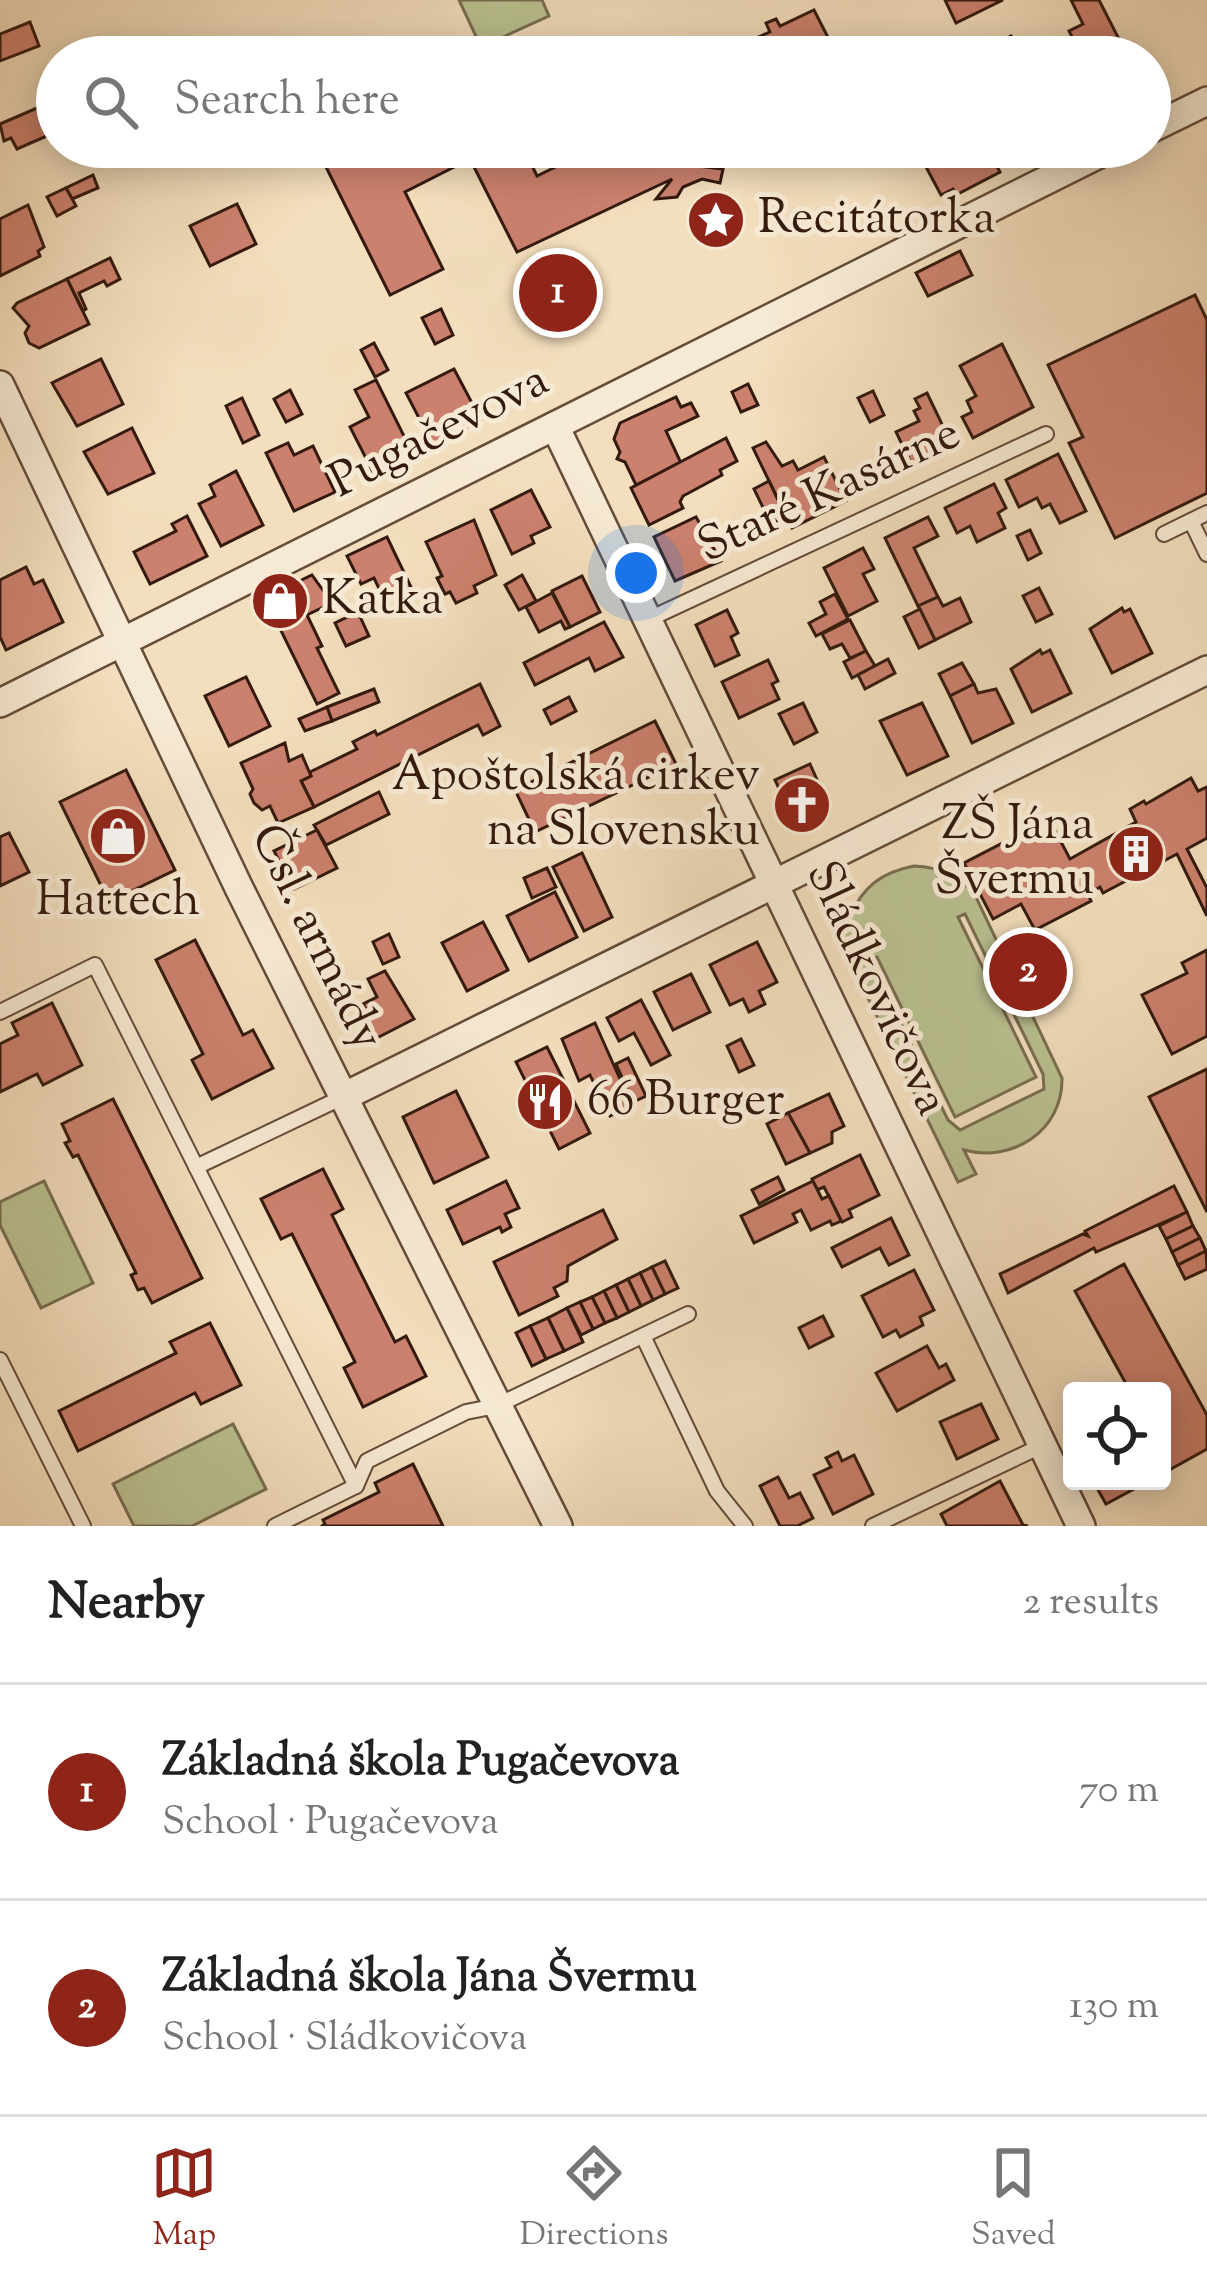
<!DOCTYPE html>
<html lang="en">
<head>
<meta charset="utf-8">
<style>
	body { margin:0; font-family:"Sorts Mill Goudy",serif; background:#f2f2f2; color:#222 }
	.controls { position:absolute; right:36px; bottom:36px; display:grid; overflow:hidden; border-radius:12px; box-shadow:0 6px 30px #0003 }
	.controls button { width:108px; height:108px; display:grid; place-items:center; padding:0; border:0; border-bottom:3px solid #e0e0e0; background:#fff; color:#222; font:60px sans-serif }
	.you { position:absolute; left:636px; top:573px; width:42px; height:42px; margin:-30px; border:9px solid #fff; border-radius:50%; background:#1a73e8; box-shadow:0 0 0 18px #1a73e833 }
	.badge { display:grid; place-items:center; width:78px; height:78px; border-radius:50%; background:#8f2418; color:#fff; font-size:39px; font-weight:700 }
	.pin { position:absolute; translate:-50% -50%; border:6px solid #fff; box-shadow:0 3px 12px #0006 }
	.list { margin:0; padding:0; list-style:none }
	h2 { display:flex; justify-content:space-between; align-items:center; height:156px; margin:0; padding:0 48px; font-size:51px }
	h2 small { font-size:39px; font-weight:400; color:#767676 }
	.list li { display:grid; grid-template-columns:78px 1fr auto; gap:36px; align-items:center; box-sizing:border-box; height:216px; padding:0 48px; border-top:3px solid #e0e0e0 }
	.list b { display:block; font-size:45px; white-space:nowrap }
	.list p { margin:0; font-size:39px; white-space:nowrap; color:#767676 }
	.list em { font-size:39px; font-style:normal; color:#767676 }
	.icon { flex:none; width:66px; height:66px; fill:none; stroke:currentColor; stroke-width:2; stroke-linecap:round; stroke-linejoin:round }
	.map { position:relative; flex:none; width:1207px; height:1526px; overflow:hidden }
	.search { position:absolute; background:#fff; box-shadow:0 6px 30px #0003; left:36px; right:36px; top:36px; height:132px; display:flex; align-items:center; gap:30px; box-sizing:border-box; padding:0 42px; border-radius:66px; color:#767676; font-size:45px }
	.sheet { height:588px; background:#fff }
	nav { display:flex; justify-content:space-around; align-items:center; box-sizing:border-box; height:168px; border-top:3px solid #e0e0e0; background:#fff; font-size:33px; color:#767676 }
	nav a { display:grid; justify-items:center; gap:6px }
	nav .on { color:#8f2418 }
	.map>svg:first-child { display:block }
	.green { fill:#bac192; stroke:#776e50; stroke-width:3; fill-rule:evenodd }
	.building { fill:#cc816e; stroke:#341a0e; stroke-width:3 }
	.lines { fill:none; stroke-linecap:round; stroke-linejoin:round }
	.lane-casing { stroke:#644b3a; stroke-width:18 }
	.street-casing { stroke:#644b3a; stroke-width:32 }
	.lane { stroke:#f7ead4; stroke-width:14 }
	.street { stroke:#f7ead4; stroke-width:27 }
	.labels { text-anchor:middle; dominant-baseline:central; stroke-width:10; stroke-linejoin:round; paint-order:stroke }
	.poi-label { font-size:48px; fill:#341a0e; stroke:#f7ead4; text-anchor:start }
	.street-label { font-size:48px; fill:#341a0e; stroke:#f7ead4 }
</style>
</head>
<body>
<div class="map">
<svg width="1207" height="1526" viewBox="0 0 1207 1526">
	<rect width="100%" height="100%" fill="#f3debd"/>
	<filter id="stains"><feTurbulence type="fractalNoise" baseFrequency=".00167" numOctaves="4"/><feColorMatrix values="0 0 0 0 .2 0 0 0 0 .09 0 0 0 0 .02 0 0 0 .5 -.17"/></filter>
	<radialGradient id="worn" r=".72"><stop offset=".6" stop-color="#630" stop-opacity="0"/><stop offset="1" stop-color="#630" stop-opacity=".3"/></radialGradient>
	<!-- green -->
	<g class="green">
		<polygon points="459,0 542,0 549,16 481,47"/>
		<path d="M914,866C939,867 959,875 975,895L1062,1078C1063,1131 1012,1163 964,1150L976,1174L958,1182L821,902L838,894L850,917C862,887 882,872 914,866ZM965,914L1043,1074L1044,1089L960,1130L948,1120L870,960L877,957L955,1117L1036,1077L958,917Z"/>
		<polygon points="44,1181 93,1283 41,1308 0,1225 0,1202"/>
		<polygon points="233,1424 266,1489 192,1526 134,1526 113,1484"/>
	</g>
	<!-- building -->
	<g class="building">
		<polygon points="945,0 1003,0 956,23"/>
		<polygon points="1071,0 1099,0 1121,43 1092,57 1082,57 1069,31 1083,24"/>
		<polygon points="814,10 838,57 776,57 771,46 762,51 756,38 770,32 766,23 776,19 780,26"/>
		<polygon points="30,22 39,46 0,61 0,34"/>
		<polygon points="1011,36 1022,57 969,57"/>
		<polygon points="44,105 56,132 17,149 11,138 4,141 0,124"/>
		<polygon points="316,147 382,147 386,154 401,147 523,147 537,176 596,147 736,147 698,166 723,169 720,183 702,179 683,187 677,197 656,199 672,179 517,252 470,159 405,192 443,269 390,295"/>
		<polygon points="931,147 961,147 968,160 988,149 1000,172 956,195 953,189 941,195 926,167 938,161"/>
		<polygon points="93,175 98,188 72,199 66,188"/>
		<polygon points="66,188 76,206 57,216 47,197"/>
		<polygon points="237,204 256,244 210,266 190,226"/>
		<polygon points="28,205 44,247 38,251 40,256 0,276 0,219"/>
		<polygon points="960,251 972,275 928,296 916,273"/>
		<polygon points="110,258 120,279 107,286 104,281 79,293 86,309 83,311 67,279"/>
		<polygon points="67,279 89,324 39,348 29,343 25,333 29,326 13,308 17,303"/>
		<polygon points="1195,295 1207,320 1207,493 1115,538 1069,443 1083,437 1048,365"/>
		<polygon points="441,309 453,335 435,344 422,318"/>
		<polygon points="374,343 388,370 375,377 361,350"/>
		<polygon points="1002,344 1033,407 973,438 962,417 972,412 967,401 976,396 960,366"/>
		<polygon points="101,359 123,404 77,426 52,383"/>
		<polygon points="454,369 481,420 433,445 406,393"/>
		<polygon points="376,380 413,454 374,474 350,427 369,417 355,390"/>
		<polygon points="748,384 758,405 741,412 732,392"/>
		<polygon points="290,390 302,414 286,422 274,399"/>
		<polygon points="873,391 884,415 870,422 858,398"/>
		<polygon points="927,393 953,447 913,467 896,432 919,421 914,411 920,408 915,399"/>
		<polygon points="676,397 681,407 691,403 698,416 666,431 681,463 636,485 625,462 617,459 620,452 614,439 620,423"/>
		<polygon points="242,398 259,435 243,443 226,406"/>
		<polygon points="132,428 154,473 108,494 84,452"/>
		<polygon points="726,438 737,461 720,470 722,475 683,496 680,502 683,508 649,525 631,488"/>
		<polygon points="766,442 782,466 793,461 798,470 824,457 846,501 792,528 753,448"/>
		<polygon points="288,443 294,455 313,446 335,492 294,511 266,453"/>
		<polygon points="1058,454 1086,511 1060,523 1050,504 1042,508 1037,498 1019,507 1006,480"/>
		<polygon points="236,471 263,525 221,546 199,504 215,496 210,485"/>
		<polygon points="769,481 786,517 771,524 754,489"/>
		<polygon points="994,484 1006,508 998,513 1005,528 977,542 970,526 957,533 945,508"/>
		<polygon points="531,490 550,527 531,536 534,543 512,554 491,510"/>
		<polygon points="187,516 207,556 150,584 134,552 176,531 172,524"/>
		<polygon points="696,517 721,561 675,581 654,537"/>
		<polygon points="928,517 938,536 914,548 938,597 918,606 885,538"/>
		<polygon points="474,520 496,575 474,586 477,593 456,603 450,592 445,594 437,578 442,576 426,542"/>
		<polygon points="1030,530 1041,553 1028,560 1017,536"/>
		<polygon points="387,537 411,587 384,599 374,578 361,584 347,556"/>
		<polygon points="863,548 874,569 863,574 877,601 848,616 824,568"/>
		<polygon points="26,567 34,584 43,580 63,622 6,650 0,637 0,580"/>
		<polygon points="312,575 332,603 307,615 322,646 317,648 339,693 317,704 265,598"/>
		<polygon points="522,575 536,601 519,610 505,585"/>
		<polygon points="582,576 600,612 570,627 552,591"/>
		<polygon points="1039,588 1052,614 1036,622 1023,596"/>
		<polygon points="552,593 570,627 565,629 561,621 539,632 526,607"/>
		<polygon points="835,594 848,619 816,636 809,623 826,614 820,602"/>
		<polygon points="938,597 943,606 960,598 971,622 935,640 918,606"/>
		<polygon points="1122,608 1124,612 1130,609 1152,653 1112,673 1090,629"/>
		<polygon points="920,609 935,640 919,648 904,617"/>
		<polygon points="727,610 738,633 731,637 739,655 715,666 696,625"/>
		<polygon points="358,612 369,636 346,646 335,623"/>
		<polygon points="850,620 866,651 850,658 842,644 830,649 822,634"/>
		<polygon points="604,622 623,657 595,671 589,658 535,685 524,663"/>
		<polygon points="1040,650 1042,654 1050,650 1071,693 1032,712 1011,669"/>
		<polygon points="866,651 875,666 852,678 844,662"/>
		<polygon points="888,659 895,673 865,689 858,675"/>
		<polygon points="768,660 778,681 772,684 779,699 739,718 722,682"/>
		<polygon points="962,663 974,684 950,696 939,674"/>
		<polygon points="246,677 270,726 229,746 205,696"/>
		<polygon points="480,684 500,726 483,735 478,725 314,807 301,781 311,776 310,772 357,749 353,742 375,731 377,735"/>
		<polygon points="974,684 978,693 996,689 1013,723 972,743 950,696"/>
		<polygon points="374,689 379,702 332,721 327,707"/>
		<polygon points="569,697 576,711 551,724 544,710"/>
		<polygon points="803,703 817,732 794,744 779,714"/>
		<polygon points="922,703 948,756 907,775 880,721"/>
		<polygon points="327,707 332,721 305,731 299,719"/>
		<polygon points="655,721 676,764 535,832 515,790"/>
		<polygon points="285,743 289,761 302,755 311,776 301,781 314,807 278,823 270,806 262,810 254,803 250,794 253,789 241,763"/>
		<polygon points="810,764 822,791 813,795 822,816 797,827 775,780"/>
		<polygon points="126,770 175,870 109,902 60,802"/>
		<polygon points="1191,778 1198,791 1207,787 1207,838 1187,849 1207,888 1207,916 1177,854 1103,893 1100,887 1088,894 1091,901 1035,930 1021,904 993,919 964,863 1049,819 1070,859 1136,822 1130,809 1144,801 1146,804"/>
		<polygon points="379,792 389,814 326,845 314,825"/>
		<polygon points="317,830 337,868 294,889 274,851"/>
		<polygon points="9,833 29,872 0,886 0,837"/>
		<polygon points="582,853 612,917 584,931 553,867"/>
		<polygon points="547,868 556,887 532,898 524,878"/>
		<polygon points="555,892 577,937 529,961 507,916"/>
		<polygon points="483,922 508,970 467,991 442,943"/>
		<polygon points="389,934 399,957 383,964 373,942"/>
		<polygon points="195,940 243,1035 253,1030 273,1068 212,1099 192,1060 203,1054 156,960"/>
		<polygon points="757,942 777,982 759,991 765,1004 749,1012 743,999 730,1005 710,965"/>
		<polygon points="1207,950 1207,1036 1172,1054 1142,995 1187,973 1182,963"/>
		<polygon points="385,971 414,1019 369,1042 357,1019 368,1013 363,1004 377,997 368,979"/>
		<polygon points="691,974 710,1012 673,1030 654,992"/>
		<polygon points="641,1000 670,1055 651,1065 634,1033 619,1041 607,1018"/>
		<polygon points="52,1003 82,1065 43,1085 37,1074 0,1092 0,1044 18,1035 12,1023"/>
		<polygon points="595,1023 632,1106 610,1116 590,1075 579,1081 562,1039"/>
		<polygon points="741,1039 754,1065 739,1072 727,1046"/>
		<polygon points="547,1047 590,1133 559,1149 516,1062"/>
		<polygon points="628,1058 646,1096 633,1102 616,1064"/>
		<polygon points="1207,1069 1207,1212 1149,1097"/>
		<polygon points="456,1091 488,1157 434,1183 403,1117"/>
		<polygon points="829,1094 844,1126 832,1132 832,1143 810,1153 788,1113"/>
		<polygon points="113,1099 202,1278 152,1303 144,1288 138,1290 131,1275 136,1273 78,1155 73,1157 65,1143 70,1141 62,1124"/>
		<polygon points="788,1113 810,1153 786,1164 767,1124"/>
		<polygon points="860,1155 879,1195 849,1210 852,1217 842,1222 824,1187 817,1190 812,1179"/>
		<polygon points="323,1169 343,1209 332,1215 395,1342 406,1336 426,1376 363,1407 344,1368 355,1362 292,1234 281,1239 261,1199"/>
		<polygon points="778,1177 784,1190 759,1204 752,1190"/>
		<polygon points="506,1181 519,1208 505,1214 511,1227 502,1232 500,1227 463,1244 447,1210"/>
		<polygon points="813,1181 822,1199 829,1196 841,1221 832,1225 830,1221 811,1230 801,1210 793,1214 797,1222 754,1243 741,1216"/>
		<polygon points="1174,1186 1187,1212 1096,1252 1094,1248 1008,1293 1000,1274 1083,1234 1088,1236 1085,1231"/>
		<polygon points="603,1210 617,1239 568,1266 567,1281 554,1288 558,1296 519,1315 494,1262"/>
		<polygon points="1187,1212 1193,1226 1166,1239 1159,1226"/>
		<polygon points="891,1218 909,1255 889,1265 880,1248 842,1267 832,1248"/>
		<polygon points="1193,1226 1200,1238 1172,1252 1166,1239"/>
		<polygon points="1200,1238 1206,1251 1178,1265 1172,1252"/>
		<polygon points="1206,1251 1207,1269 1185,1279 1178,1265"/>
		<polygon points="665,1261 678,1288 665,1294 652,1267"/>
		<polygon points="1124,1264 1207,1415 1207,1449 1162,1474 1162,1391 1130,1391 1075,1291"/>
		<polygon points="652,1267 665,1294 653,1300 640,1273"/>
		<polygon points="914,1270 934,1310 920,1317 923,1325 900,1337 896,1330 883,1337 862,1296"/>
		<polygon points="640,1273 653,1300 641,1306 628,1279"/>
		<polygon points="628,1279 641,1306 629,1312 616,1285"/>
		<polygon points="616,1285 629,1312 617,1318 604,1291"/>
		<polygon points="604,1291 617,1318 605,1323 592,1297"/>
		<polygon points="592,1297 605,1323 593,1329 580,1302"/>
		<polygon points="580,1302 593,1329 581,1335 567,1308"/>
		<polygon points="567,1308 583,1342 564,1351 548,1318"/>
		<polygon points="823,1316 833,1336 809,1348 799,1328"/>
		<polygon points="548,1318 564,1351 546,1359 530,1326"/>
		<polygon points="210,1323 241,1385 201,1404 195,1393 78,1451 59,1411 176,1353 170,1342"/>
		<polygon points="530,1326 546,1359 532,1366 516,1333"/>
		<polygon points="927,1346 939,1368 946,1364 954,1380 897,1411 876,1373"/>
		<polygon points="981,1404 998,1439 957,1459 940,1422"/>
		<polygon points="838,1452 842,1461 854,1455 873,1494 833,1514 814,1475 831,1467 826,1458"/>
		<polygon points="413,1464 443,1526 322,1526 325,1524 323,1520 379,1492 375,1483"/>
		<polygon points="778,1477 789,1498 800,1493 813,1518 797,1526 780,1526 760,1486"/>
		<polygon points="1000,1481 1023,1525 1028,1526 947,1526 941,1514"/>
		<polygon points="1093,1481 1149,1481 1106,1504"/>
	</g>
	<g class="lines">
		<defs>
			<g id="lane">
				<polyline points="1191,521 1207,554"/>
				<polyline points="1164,534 1207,513"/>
				<polyline points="647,620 1046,434"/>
				<polyline points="0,1012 95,965 356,1486"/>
				<polyline points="196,1167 343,1097"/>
				<polyline points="643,1336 717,1491 745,1526"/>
				<polyline points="0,1360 83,1526"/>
				<polyline points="275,1526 356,1486 367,1461 466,1412 496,1406 688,1314"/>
				<polyline points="873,1526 1041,1446"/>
			</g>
			<g id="street">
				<polyline points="1150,129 1207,101"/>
				<polyline points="0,385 239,888 558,1526"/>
				<polyline points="555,426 1081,1526"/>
				<polyline points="0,703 1113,147"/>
				<polyline points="343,1097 1207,670"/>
			</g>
		</defs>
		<!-- lane casing -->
		<use href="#lane" class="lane-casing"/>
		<!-- street casing -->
		<use href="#street" class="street-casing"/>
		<!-- lane -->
		<use href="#lane" class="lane"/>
		<!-- street -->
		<use href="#street" class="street"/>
	</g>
	<!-- icons -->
	<defs>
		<symbol id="sight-disc" viewBox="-11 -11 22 22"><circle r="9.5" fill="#8f2418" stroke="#f7ead4"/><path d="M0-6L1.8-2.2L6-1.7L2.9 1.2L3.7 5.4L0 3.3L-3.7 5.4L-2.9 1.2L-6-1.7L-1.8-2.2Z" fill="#fff"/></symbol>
		<symbol id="shop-disc" viewBox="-11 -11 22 22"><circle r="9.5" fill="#8f2418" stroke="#f7ead4"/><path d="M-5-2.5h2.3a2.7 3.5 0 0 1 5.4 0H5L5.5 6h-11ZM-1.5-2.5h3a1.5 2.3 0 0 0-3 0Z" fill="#fff"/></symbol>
		<symbol id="church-disc" viewBox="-11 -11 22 22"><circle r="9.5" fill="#8f2418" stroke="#f7ead4"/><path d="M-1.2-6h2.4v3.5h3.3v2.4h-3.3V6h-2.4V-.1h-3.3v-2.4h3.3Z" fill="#fff"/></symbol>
		<symbol id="building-disc" viewBox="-11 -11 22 22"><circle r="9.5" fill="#8f2418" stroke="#f7ead4"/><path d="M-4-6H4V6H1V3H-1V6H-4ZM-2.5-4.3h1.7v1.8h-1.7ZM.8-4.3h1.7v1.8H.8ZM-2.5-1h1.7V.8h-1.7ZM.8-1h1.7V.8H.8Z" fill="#fff"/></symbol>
		<symbol id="restaurant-disc" viewBox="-11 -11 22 22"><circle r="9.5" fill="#8f2418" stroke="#f7ead4"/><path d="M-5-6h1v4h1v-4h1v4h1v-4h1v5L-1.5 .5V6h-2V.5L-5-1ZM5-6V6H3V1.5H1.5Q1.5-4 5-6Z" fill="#fff"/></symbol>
	</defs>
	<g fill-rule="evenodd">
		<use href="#sight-disc" x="683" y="187" width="66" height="66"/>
		<use href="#shop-disc" x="247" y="568" width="66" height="66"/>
		<use href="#church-disc" x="769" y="772" width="66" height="66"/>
		<use href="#shop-disc" x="85" y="803" width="66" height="66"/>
		<use href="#building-disc" x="1103" y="821" width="66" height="66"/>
		<use href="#restaurant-disc" x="512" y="1069" width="66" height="66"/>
	</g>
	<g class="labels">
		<!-- poi labels -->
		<g class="poi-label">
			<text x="758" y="220">Recitátorka</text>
			<text x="322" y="601">Katka</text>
			<text x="760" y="777" text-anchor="end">Apoštolská cirkev<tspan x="760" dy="55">na Slovensku</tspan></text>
			<text x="1094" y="826" text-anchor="end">ZŠ Jána<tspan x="1094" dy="55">Švermu</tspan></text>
			<text x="118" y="902" text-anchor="middle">Hattech</text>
			<text x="587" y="1102">66 Burger</text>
		</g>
		<!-- street labels -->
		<g class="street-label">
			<text transform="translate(440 433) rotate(-27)">Pugačevova</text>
			<text transform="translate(830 492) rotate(-25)">Staré Kasárne</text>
			<text transform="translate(315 938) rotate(64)">Čsl. armády</text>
			<text transform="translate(875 989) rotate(65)">Sládkovičova</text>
		</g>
	</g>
	<rect width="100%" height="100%" filter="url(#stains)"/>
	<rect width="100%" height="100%" fill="url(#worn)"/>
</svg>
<div class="controls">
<button><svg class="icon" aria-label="locate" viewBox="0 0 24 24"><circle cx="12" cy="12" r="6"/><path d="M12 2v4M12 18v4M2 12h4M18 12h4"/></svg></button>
</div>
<div class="you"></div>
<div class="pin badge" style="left:558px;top:293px">1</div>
<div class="pin badge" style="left:1028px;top:972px">2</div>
<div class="search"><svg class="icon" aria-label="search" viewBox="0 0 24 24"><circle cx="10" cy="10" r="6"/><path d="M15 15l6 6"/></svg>Search here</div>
</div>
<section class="sheet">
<h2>Nearby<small>2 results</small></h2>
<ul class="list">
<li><span class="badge">1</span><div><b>Základná škola Pugačevova</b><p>School · Pugačevova</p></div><em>70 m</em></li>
<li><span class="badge">2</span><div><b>Základná škola Jána Švermu</b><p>School · Sládkovičova</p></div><em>130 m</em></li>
</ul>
</section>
<nav>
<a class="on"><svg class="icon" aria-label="map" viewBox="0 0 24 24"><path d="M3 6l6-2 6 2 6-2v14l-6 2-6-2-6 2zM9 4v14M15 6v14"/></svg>Map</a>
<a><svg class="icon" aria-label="directions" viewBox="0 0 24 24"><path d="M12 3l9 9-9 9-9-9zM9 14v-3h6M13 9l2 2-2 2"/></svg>Directions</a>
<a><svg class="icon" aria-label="saved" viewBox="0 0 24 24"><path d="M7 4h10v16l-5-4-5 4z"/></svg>Saved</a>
</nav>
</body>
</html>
